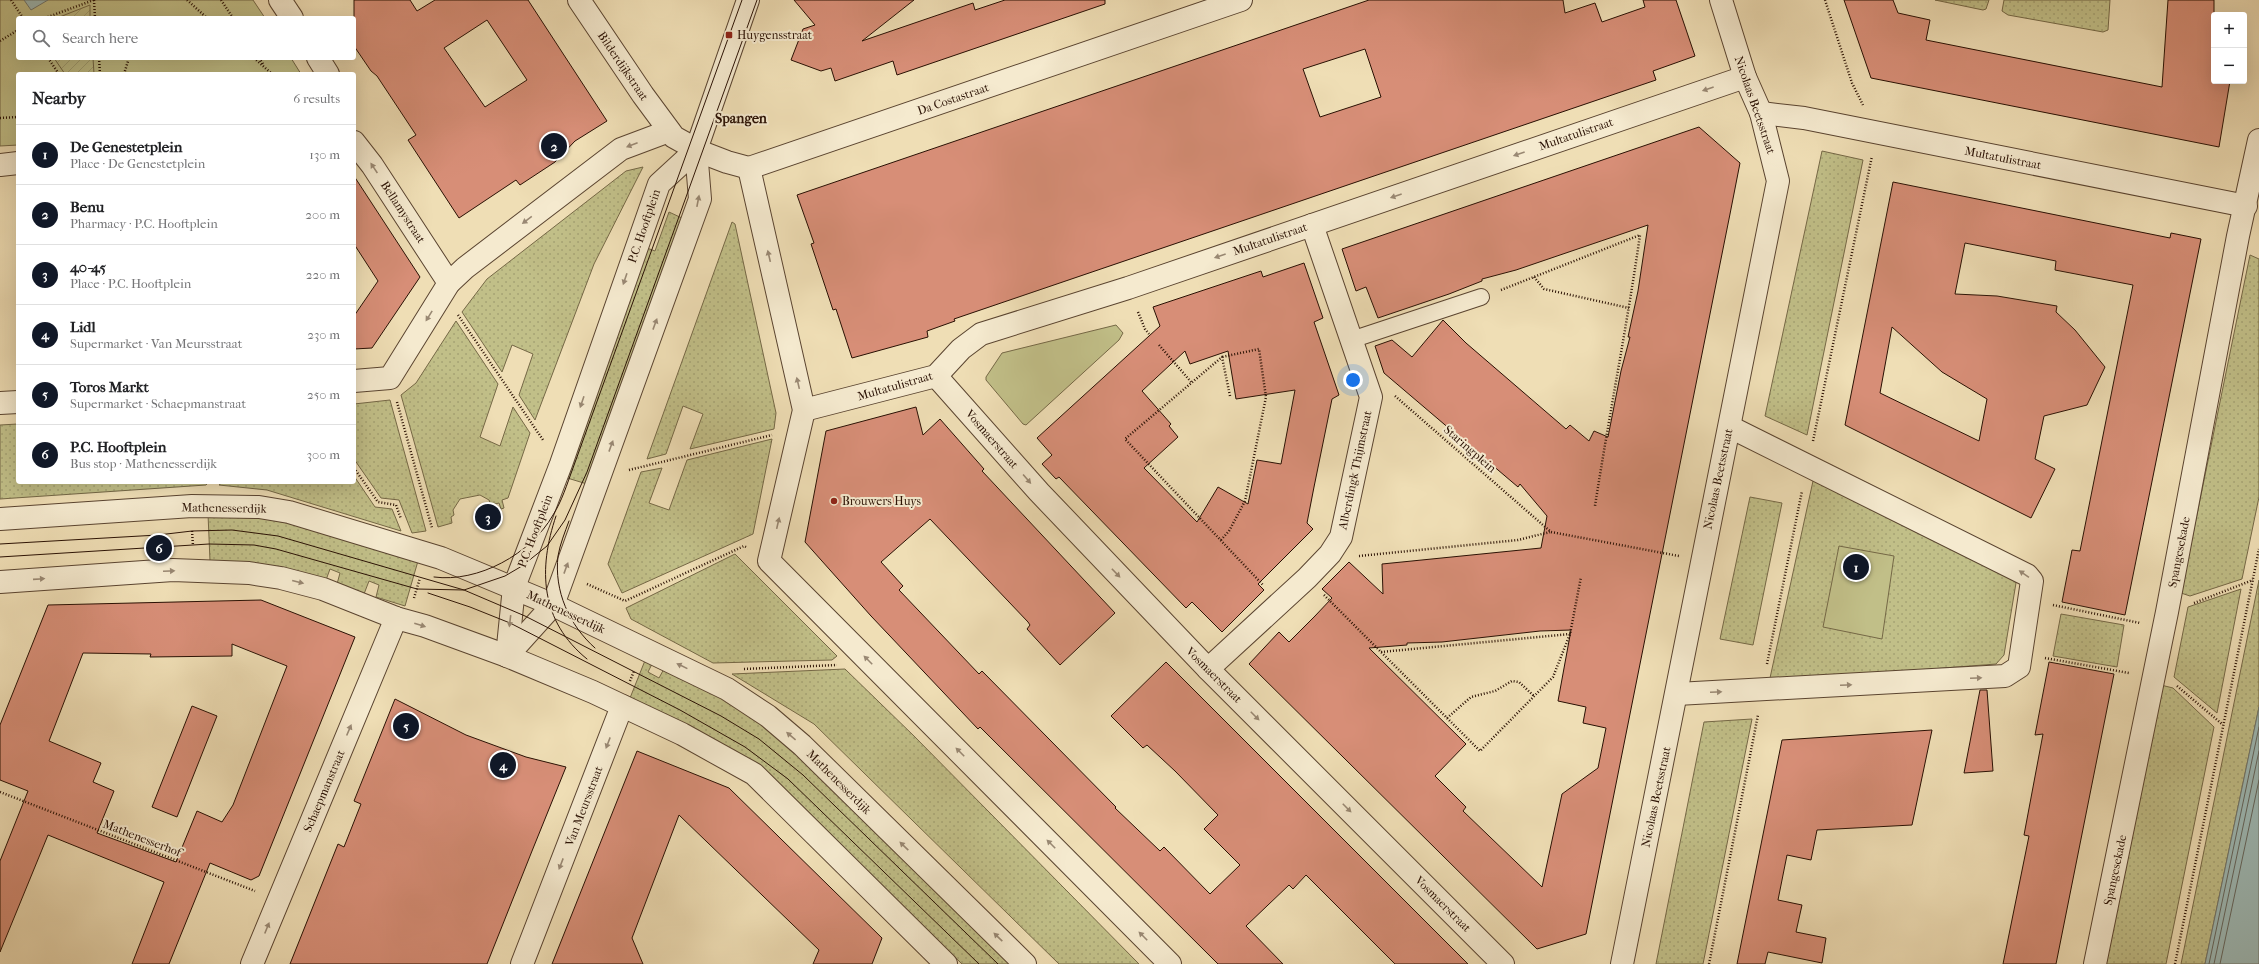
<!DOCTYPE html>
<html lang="en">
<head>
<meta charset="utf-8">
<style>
	body { margin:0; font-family:"IM FELL French Canon",serif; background:#f6f6f6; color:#202124 }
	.controls { position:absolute; right:12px; top:12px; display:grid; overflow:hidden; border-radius:4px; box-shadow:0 4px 16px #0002 }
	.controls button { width:36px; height:36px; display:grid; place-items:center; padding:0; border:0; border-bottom:1px solid #e0e0e0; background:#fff; color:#202124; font:20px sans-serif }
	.you { position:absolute; left:1353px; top:380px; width:14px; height:14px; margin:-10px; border:3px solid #fff; border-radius:50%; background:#1a73e8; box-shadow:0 0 0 6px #1a73e833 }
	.badge { display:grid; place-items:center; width:26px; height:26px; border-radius:50%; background:#111827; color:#fff; font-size:13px; font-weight:700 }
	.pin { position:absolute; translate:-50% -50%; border:2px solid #fff; box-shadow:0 1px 4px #0006 }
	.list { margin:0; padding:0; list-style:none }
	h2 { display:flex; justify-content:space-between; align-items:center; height:52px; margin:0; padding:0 16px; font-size:17px }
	h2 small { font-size:13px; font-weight:400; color:#757577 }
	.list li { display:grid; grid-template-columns:26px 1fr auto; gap:12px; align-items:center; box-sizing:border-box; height:60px; padding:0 16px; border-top:1px solid #e0e0e0 }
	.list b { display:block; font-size:15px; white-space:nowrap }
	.list p { margin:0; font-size:13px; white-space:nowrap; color:#757577 }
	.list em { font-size:13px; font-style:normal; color:#757577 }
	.icon { flex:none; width:22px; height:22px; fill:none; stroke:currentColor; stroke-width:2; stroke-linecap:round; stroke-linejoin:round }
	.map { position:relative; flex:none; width:2259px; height:964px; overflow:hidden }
	.search { position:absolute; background:#fff; box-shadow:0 4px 16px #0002; left:16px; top:16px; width:340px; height:44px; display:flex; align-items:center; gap:10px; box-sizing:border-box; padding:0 14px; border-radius:4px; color:#757577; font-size:15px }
	.panel { position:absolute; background:#fff; box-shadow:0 4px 16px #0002; left:16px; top:72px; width:340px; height:412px; border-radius:4px }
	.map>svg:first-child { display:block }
	.grass { fill:url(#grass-dots); stroke:#756846 }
	.park { fill:#c1bf88; stroke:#756846 }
	.garden { fill:url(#garden-furrows); stroke:#756846 }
	.water { fill:#9dbab7; stroke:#6f766f }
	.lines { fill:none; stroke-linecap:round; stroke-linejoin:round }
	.shore { stroke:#63655d; stroke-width:1 }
	.building { fill:#d78e77; stroke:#291003; fill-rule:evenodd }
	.service-casing { stroke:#5a4430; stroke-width:18 }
	.minor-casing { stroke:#5a4430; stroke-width:24 }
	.path { stroke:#291003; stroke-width:2.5; stroke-dasharray:1 2; stroke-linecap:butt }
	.service { stroke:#f5eacf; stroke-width:16 }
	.minor { stroke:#f5eacf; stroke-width:22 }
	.tram { stroke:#291003; stroke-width:1 }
	.oneway { fill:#998873 }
	.poi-dot { fill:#8f2418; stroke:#f5eacf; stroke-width:1.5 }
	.labels { text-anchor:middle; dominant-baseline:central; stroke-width:4; stroke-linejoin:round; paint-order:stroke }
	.poi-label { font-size:12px; fill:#291003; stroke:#f5eacf; text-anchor:start }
	.street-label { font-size:12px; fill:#291003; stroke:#f5eacf }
	.quarter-label { font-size:14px; font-weight:bold; fill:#291003; stroke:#f5eacf }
</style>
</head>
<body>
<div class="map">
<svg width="2259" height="964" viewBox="0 0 2259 964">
	<defs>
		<pattern id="grass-dots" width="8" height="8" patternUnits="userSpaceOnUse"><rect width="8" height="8" fill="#c1bf88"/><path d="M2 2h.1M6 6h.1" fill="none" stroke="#a6a374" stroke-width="1.8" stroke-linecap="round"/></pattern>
		<pattern id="garden-furrows" width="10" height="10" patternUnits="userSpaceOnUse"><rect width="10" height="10" fill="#c1bf88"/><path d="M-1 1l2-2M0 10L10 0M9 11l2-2" fill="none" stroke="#a6a374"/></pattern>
	</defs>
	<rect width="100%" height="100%" fill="#efdeb5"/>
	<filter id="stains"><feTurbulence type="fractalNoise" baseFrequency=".005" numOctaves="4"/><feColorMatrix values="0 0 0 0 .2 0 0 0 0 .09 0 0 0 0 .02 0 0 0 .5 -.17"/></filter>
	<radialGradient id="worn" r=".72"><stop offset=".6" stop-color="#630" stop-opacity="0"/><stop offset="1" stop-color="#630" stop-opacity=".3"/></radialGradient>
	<!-- grass -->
	<g class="grass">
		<polygon points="1935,0 1989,0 1986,9 1983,10"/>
		<polygon points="2004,0 2110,0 2108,30 2103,32 2008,15 2002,11"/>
		<polygon points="1822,151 1863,160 1807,435 1765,416"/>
		<polygon points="643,167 594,264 535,420 519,395 533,354 512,345 502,372 462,312 487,279 626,171"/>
		<polygon points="669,212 684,219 587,484 564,477 647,248 655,251"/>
		<polygon points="732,222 735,224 776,413 774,429 690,449 703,414 683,406 666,454 647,459"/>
		<polygon points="2250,255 2259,259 2259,497 2242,579 2190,596 2181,593"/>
		<polygon points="456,321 498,384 480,437 500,446 513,407 530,433 508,498 502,500 504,508 501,509 499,503 491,505 489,500 480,495 460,499 453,510 454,515 451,517 452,523 438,527 401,395 416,383"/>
		<polygon points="390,400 426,531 412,533 399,500 381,498 354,459 354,404"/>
		<polygon points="18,424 18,482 209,482 206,485 0,499 0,425"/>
		<polygon points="772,439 753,534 622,593 608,564 641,472 662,468 649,503 669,510 687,460"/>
		<polygon points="354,476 375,507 392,509 401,531 267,490 219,485 223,482 354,482"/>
		<polygon points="1813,481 1816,481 2013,576 2016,583 2004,655 1996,664 1773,681 1770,678"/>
		<polygon points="1750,497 1782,503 1753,645 1720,639"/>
		<path d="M208,514C281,514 349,540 418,561L405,606L376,597L379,585L369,581L364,594L337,584L340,573L330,569L326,580L210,561Z"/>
		<polygon points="735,554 837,656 832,660 713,663 631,619 626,608"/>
		<polygon points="2259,580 2259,707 2205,964 2181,964"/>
		<polygon points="2241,589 2217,713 2174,677 2188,607"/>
		<polygon points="2061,614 2124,625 2117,667 2053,656"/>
		<polygon points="646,658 653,662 648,672 659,678 665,667 708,688 779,736 1014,964 962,964 770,776 630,698"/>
		<polygon points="845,669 914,736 1139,964 1059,964 814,724 732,674"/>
		<polygon points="2161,685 2173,688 2214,727 2166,964 2106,964"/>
		<polygon points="1752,719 1703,964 1656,964 1704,722"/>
	</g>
	<!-- park -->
	<g class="park">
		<polygon points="0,0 253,0 265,18 18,18 18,58 291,58 301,74 18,74 18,145 0,146"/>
		<polygon points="1116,325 1123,333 1119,340 1026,425 1023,424 986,380 986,377 1002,353"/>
		<polygon points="1839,546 1894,556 1882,639 1823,627"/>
	</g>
	<!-- garden -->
	<g class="garden">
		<polygon points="90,5 90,18 57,18"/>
		<polygon points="54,58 93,58 94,74 65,74"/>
	</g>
	<!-- water -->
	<g class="water">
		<polygon points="24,0 48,0 31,10"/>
		<polygon points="2259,707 2259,964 2205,964"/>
	</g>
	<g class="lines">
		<!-- shore -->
		<g class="shore">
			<polyline points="2209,964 2259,727"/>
			<polyline points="2214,964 2259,751"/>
			<polyline points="2220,964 2259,780"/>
		</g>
	</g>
	<!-- building -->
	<g class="building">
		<path d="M354,0H410L417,11L435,0H528L607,121L575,141L555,162L520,185L516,180L459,218L408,140L416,135L377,76L371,71L354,46ZM487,20L527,80L485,107L444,48Z"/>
		<polygon points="794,0 914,0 862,41 973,3 975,10 1005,0 1105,0 1105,4 897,75 893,61 835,81 831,68 821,71 791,60 803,29 815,25"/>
		<path d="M1369,0H1563L1565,13L1595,3L1602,22L1645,7L1643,0H1676L1695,56L1653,71L1656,80L954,319L955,321L927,331L928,337L852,358L836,309L833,310L811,244L814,243L797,195ZM1365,49L1381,97L1320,117L1303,69Z"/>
		<polygon points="1844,0 1893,0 1898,13 1930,20 1926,40 2162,87 2168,0 2214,0 2214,81 2230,81 2219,147 1871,78"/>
		<path d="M1699,127L1740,163L1730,214L1586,934L1537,949L1249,664L1279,632L1289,642L1315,616L1332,598L1322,589L1349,562L1383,594L1382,564L1541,548L1547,516L1520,484L1518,487L1384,373L1375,346L1392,340L1412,357L1443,320L1466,343L1566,429L1570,425L1589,441L1594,431L1608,437L1621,371L1630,337H1628L1638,291L1648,225L1516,270L1482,279V281L1449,294L1378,318L1366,287L1356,291L1342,249ZM1571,630L1558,701L1586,707L1583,723L1606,728L1598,768L1562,794L1542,887L1463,811L1466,807L1435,776L1466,744L1369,648L1407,645V643L1442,642L1540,631Z"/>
		<polygon points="354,176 420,277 372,348 354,349 354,316 378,281 354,244"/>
		<path d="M1893,182L2170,238L2171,233L2201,239L2125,615L2062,602L2072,550L2080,551L2133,285L2055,270L2056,261L1965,243L1955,294L1997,296L2057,306L2056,312L2075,330L2105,367L2087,405L2044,416L2035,459L2055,469L2031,518L1845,425ZM1892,327L1942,372L1987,399L1979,441L1880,393Z"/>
		<path d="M1304,263L1323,318L1314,322L1339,395L1332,399L1314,487L1307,523L1313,529L1258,584L1264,590L1222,632L1192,602L1186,608L1059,477L1056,479L1042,464L1052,455L1037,438L1160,326L1153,307L1261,271L1263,277ZM1185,351L1190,364L1228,351L1236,399L1295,390L1281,464L1257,460L1248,504L1218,487L1197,522L1144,468L1178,437L1169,426L1171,424L1142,391Z"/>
		<polygon points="916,407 923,435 940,419 984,469 982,471 1115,613 1060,665 1027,629 1030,625 1028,622 930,519 881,562 903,586 899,590 979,674 982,671 1116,807 1115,808 1160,851 1164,847 1210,894 1240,865 1204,829 1218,815 1175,771 1147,745 1143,748 1111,716 1166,662 1468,964 1395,964 1306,875 1293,889 1289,885 1246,926 1283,964 1218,964 980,727 978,729 871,616 805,542 826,431"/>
		<path d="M261,600L355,637L259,876L251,880L210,863L169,964H132L164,882L48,835L0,952V861L28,791L0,780V725L48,605ZM232,644L287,666L233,805L222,822L197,811L176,862L97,833L114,791L93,782L101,763L49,741L83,653L151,654L150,657L232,656Z"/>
		<polygon points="2049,662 2114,674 2056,964 2003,964 2029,836 2024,835 2043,734 2035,735"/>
		<polygon points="1980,690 1987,690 1993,771 1964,773"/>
		<polygon points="395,699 466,735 526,757 566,767 532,851 487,964 290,964 338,844 344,847 361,804 354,801"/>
		<polygon points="192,706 217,716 177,817 152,807"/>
		<polygon points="1932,730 1912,825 1817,830 1811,860 1787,855 1778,900 1802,905 1796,932 1826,938 1822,963 1768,952 1765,964 1737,964 1782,740"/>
		<polygon points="637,751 729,788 882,938 872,964 813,964 819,950 679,815 632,938 643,964 552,964"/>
	</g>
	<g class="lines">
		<defs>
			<polyline id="service" points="1351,340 1481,297"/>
			<g id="minor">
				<polyline points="280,0 292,18"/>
				<polyline points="579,0 643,95 674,137 701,152 727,162 749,168 1241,0"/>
				<polyline points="318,58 328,74"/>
				<polyline points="1761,113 1804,118 2246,206"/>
				<polyline points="354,142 372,165 449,283"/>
				<polyline points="0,165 18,163"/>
				<polyline points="749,168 804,410 769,561 1170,964"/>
				<polyline points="936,376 1039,492 1208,669 1503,964"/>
				<polyline points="354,381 390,378 449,283 465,268 621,149 669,131"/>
				<polyline points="0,403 18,402"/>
				<polyline points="804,410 936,376 961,349 981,334 1128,288 1745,77"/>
				<polyline points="0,519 192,506 259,507 289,512 441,558 549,603 727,689 768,716 802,745 1025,964"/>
				<polyline points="0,582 173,570 249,573 281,578 323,589 396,618 425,626 507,656 593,692 682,734 754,774 946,964"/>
				<polyline points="507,656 553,605 700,199 696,150 748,0"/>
				<polyline points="507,656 514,587 561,464 659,184 696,150"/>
				<polyline points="1208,669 1307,578 1330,554 1341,537 1371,397 1312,225"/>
				<polyline points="1677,694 2005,676 2019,667 2032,581 2027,575 1730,427"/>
				<polyline points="252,964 396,618"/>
				<polyline points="522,964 622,706"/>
				<polyline points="1622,964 1778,181 1761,113 1745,77 1721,0"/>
				<polyline points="2095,964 2167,612 2238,236 2259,140"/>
			</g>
		</defs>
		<!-- service casing -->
		<use href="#service" class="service-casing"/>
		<!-- minor casing -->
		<use href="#minor" class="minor-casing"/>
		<!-- path -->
		<g class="path">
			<polyline points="11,0 23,18"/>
			<polyline points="94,0 95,18"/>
			<polyline points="187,0 207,18"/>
			<polyline points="221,0 233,18"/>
			<polyline points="1825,0 1852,83 1863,105"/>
			<polyline points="45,18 94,0"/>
			<polyline points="0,41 18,30"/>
			<polyline points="48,58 59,74"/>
			<polyline points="99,58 100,74"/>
			<polyline points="254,58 272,74"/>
			<polyline points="259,58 263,64"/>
			<polyline points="124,74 129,58"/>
			<polyline points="0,118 18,117"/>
			<polyline points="1534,277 1544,289 1629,308"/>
			<path d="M1501,290L1640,235C1627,326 1609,416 1595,506"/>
			<polyline points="1138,312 1145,329 1149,334"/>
			<polyline points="458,315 543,440"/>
			<polyline points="1159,345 1192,383"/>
			<polyline points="1230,396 1222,357 1125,439 1263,585"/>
			<polyline points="1395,396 1551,532 1679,556"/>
			<polyline points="397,402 432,528"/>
			<polyline points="1813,441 1872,156"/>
			<polyline points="354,468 378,502 396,505 401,519"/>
			<polyline points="629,470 772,435"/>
			<polyline points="192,531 193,546"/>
			<polyline points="1221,540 1229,531 1245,501 1266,397 1259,349 1222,357"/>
			<polyline points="1359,556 1518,540 1550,532"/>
			<polyline points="587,584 625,601 744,546 746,547"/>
			<polyline points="1324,595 1480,751 1553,677 1570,634 1581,577"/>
			<polyline points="414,598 420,578"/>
			<polyline points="2194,603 2253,580"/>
			<polyline points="2053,605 2140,623"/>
			<polyline points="1381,652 1570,634"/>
			<polyline points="2045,658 2129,673"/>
			<polyline points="1767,664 1802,491"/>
			<polyline points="744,669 837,665"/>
			<polyline points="630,681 634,671"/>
			<polyline points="2177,686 2222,724"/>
			<polyline points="1447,718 1471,697 1495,691 1512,681 1519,682 1534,696"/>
			<polyline points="0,792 255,891"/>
			<polyline points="1709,964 1758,715"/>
			<polyline points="2175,964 2259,549"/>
		</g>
		<!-- service -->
		<use href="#service" class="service"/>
		<!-- minor -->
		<use href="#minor" class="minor"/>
		<!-- tram -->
		<g class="tram">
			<path d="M556,516C538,569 540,621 587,659"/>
			<path d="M569,521C565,532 560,544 558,556C554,591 569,625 595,648"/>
			<polyline points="0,544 158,535 192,531 232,530 278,536 464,590 525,616 721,716 759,739 803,775 998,964"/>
			<polyline points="0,557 209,544 254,545 276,549 417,589 464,590 505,576 522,566 547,546 565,520 587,472 757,0"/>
			<path d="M434,577C478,583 531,554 553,515C562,501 567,484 573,468L742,0"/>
			<polyline points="428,593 470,607 510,623 680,710 745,747 788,779 979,964"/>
		</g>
	</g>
	<!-- one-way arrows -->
	<defs><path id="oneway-solid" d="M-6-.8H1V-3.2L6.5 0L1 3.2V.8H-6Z"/></defs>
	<g class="oneway">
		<use href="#oneway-solid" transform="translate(1708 89) rotate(161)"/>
		<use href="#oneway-solid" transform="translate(632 145) rotate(159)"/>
		<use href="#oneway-solid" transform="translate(1519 154) rotate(161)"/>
		<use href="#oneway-solid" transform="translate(374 168) rotate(-124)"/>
		<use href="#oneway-solid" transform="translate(1396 196) rotate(161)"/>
		<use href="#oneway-solid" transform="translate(698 201) rotate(-79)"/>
		<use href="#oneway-solid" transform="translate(527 220) rotate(143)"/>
		<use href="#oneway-solid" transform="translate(769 256) rotate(-103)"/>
		<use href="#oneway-solid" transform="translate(1220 256) rotate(161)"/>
		<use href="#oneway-solid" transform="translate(625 279) rotate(109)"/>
		<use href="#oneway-solid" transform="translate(429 316) rotate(122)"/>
		<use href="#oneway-solid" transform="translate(655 324) rotate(-70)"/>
		<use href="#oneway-solid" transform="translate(798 383) rotate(-103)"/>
		<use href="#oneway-solid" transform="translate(582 402) rotate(109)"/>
		<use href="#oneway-solid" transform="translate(611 446) rotate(-70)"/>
		<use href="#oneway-solid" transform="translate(1027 479) rotate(49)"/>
		<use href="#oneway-solid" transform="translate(778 523) rotate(-77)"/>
		<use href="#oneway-solid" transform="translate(566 568) rotate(-70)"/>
		<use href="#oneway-solid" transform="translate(169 571) rotate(-3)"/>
		<use href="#oneway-solid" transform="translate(1116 573) rotate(46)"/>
		<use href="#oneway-solid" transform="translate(2024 574) rotate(-146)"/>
		<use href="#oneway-solid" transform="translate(39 579) rotate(-4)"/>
		<use href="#oneway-solid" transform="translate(298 582) rotate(14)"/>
		<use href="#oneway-solid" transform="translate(510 621) rotate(97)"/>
		<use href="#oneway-solid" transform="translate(420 625) rotate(17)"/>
		<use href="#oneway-solid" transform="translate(868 660) rotate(-135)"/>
		<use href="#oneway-solid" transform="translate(682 666) rotate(-154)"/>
		<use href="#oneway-solid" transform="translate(1976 678) rotate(-3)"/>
		<use href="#oneway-solid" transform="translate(1846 685) rotate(-3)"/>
		<use href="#oneway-solid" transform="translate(1716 692) rotate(-3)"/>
		<use href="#oneway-solid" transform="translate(1255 716) rotate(45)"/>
		<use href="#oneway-solid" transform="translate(349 730) rotate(-67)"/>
		<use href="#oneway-solid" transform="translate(791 736) rotate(-140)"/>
		<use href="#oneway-solid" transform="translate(608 743) rotate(111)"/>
		<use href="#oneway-solid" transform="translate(960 752) rotate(-135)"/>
		<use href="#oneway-solid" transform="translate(1347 808) rotate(45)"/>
		<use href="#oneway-solid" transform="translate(1051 844) rotate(-135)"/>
		<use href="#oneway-solid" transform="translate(904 846) rotate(-136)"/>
		<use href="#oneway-solid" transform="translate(561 864) rotate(111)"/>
		<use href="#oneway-solid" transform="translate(267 928) rotate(-68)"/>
		<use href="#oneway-solid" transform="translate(1143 936) rotate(-135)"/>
		<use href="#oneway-solid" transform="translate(998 937) rotate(-136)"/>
	</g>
	<!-- markers -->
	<g class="poi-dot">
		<rect x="725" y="31" width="8" height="8" rx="2"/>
		<circle cx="834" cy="501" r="4"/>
	</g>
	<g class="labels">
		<!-- poi labels -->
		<g class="poi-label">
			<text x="737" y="35">Huygensstraat</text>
			<text x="842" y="501">Brouwers Huys</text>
		</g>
		<!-- street labels -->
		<g class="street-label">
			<text transform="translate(623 66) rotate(56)">Bilderdijkstraat</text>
			<text transform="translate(953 99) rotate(-19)">Da Costastraat</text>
			<text transform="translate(1755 105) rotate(71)">Nicolaas Beetsstraat</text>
			<text transform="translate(1576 134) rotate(-19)">Multatulistraat</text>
			<text transform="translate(2003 158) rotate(11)">Multatulistraat</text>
			<text transform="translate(403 212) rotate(57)">Bellamystraat</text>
			<text transform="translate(644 226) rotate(-71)">P.C. Hooftplein</text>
			<text transform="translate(1270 239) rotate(-19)">Multatulistraat</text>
			<text transform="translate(895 386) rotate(-16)">Multatulistraat</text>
			<text transform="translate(992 439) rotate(49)">Vosmaerstraat</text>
			<text transform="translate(1470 449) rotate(41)">Staringplein</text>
			<text transform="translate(1355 470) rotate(-78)">Alberdingk Thijmstraat</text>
			<text transform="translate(1718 479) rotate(-78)">Nicolaas Beetsstraat</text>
			<text transform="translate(224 508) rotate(1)">Mathenesserdijk</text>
			<text transform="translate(535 531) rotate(-69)">P.C. Hooftplein</text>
			<text transform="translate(2179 552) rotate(-79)">Spangesekade</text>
			<text transform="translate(566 612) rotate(25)">Mathenesserdijk</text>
			<text transform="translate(1214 675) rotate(45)">Vosmaerstraat</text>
			<text transform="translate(839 782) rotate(45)">Mathenesserdijk</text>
			<text transform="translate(324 791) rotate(-67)">Schaepmanstraat</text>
			<text transform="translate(1656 797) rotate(-78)">Nicolaas Beetsstraat</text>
			<text transform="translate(584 806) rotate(-69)">Van Meursstraat</text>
			<text transform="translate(142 838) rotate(21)">Mathenesserhof</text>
			<text transform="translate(2115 870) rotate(-78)">Spangesekade</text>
			<text transform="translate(1443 904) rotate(45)">Vosmaerstraat</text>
		</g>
		<!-- quarter labels -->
		<g class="quarter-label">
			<text x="741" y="118">Spangen</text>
		</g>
	</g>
	<rect width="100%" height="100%" filter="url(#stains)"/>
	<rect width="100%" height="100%" fill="url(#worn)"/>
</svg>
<div class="controls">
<button>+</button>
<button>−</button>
</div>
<div class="you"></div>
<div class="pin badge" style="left:1856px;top:567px">1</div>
<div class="pin badge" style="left:554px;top:146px">2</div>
<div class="pin badge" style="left:488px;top:517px">3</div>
<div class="pin badge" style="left:503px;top:765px">4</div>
<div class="pin badge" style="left:406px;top:726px">5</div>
<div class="pin badge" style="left:159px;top:548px">6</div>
<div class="search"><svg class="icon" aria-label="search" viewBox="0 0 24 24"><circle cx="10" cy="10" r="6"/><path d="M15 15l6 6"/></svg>Search here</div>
<section class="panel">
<h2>Nearby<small>6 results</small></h2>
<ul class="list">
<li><span class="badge">1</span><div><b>De Genestetplein</b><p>Place · De Genestetplein</p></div><em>130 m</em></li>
<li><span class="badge">2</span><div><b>Benu</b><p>Pharmacy · P.C. Hooftplein</p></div><em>200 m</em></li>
<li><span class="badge">3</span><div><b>40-45</b><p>Place · P.C. Hooftplein</p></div><em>220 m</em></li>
<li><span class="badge">4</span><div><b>Lidl</b><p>Supermarket · Van Meursstraat</p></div><em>230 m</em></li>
<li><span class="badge">5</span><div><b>Toros Markt</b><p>Supermarket · Schaepmanstraat</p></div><em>250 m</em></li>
<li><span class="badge">6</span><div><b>P.C. Hooftplein</b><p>Bus stop · Mathenesserdijk</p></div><em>300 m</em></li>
</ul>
</section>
</div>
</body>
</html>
